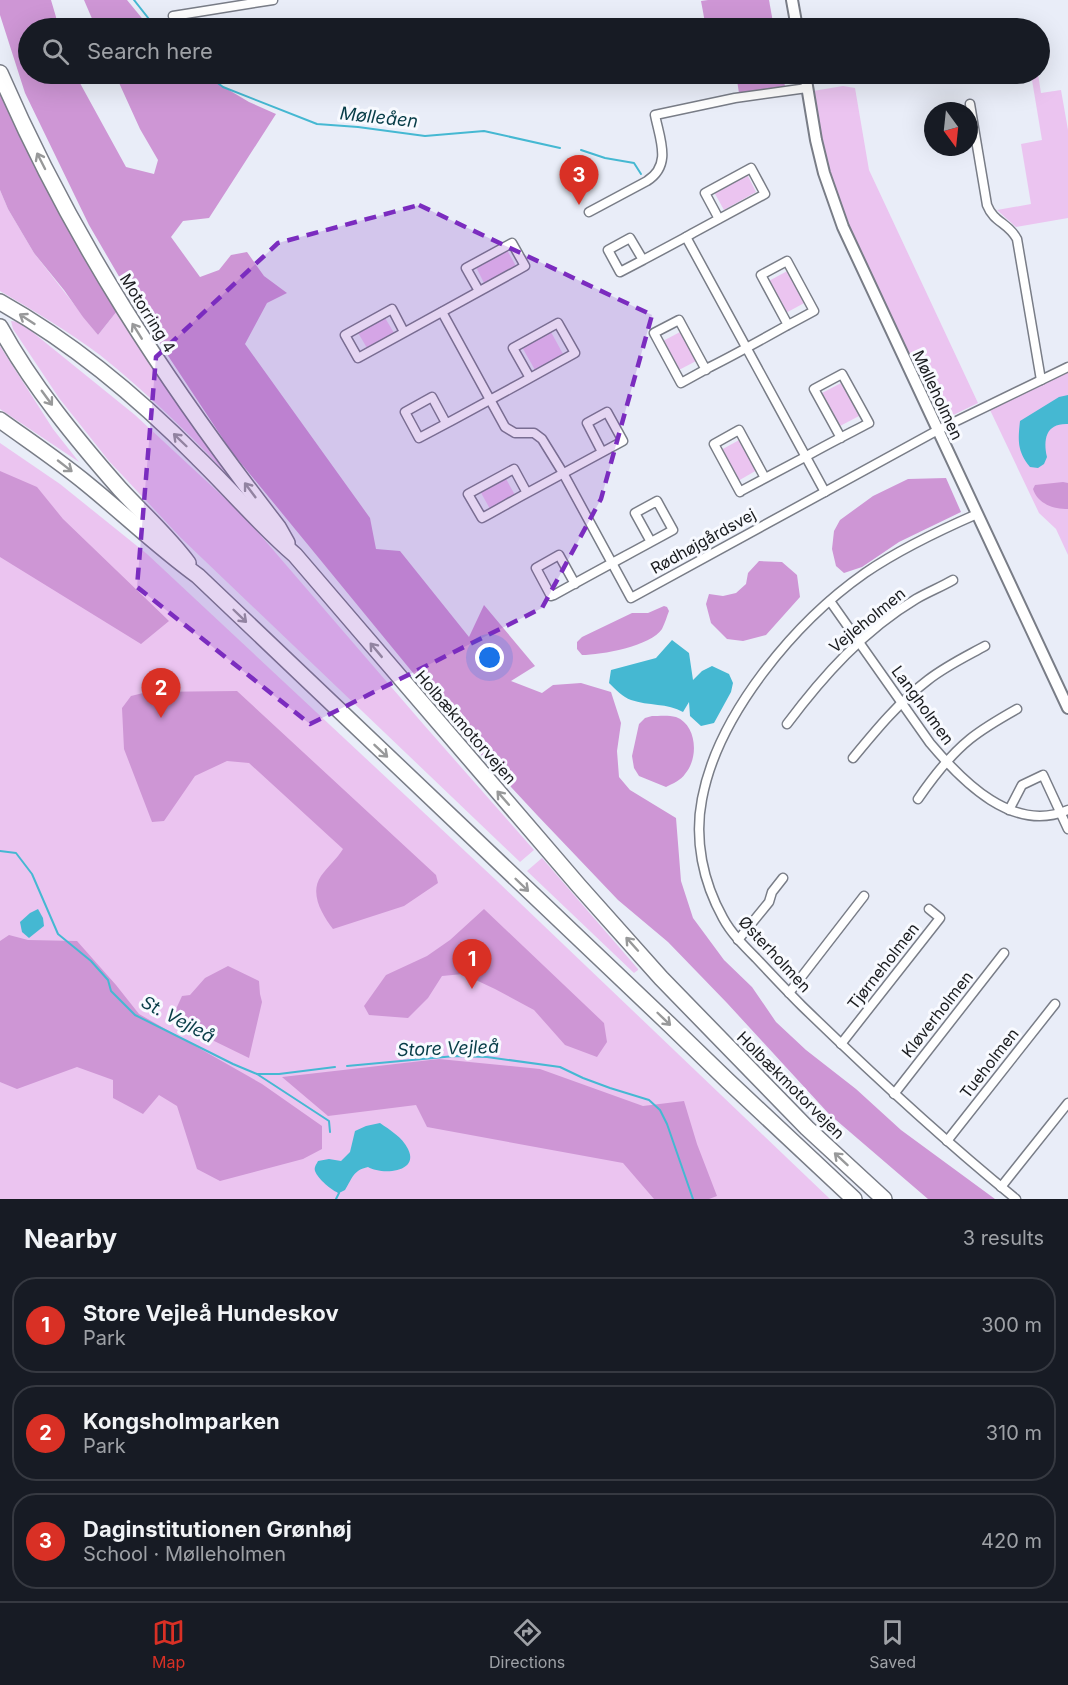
<!DOCTYPE html>
<html lang="en">
<head>
<meta charset="utf-8">
<style>
	body { margin:0; font-family:Inter,sans-serif; background:#20242c; color:#f1f3f6 }
	.compass { position:absolute; left:924px; top:102px; width:54px; height:54px; border-radius:50%; background:#171b24; box-shadow:0 6px 24px #0002; rotate:165deg }
	.you { position:absolute; left:490px; top:658px; width:21px; height:21px; margin:-15px; border:4px solid #fff; border-radius:50%; background:#1a73e8; box-shadow:0 0 0 9px #1a73e833 }
	.badge { display:grid; place-items:center; width:39px; height:39px; border-radius:50%; background:#d93025; color:#fff; font-size:20px; font-weight:700 }
	.pin { position:absolute; translate:-50% -50px; filter:drop-shadow(0 2px 3px #0008) }
	.pin::after { content:''; position:absolute; top:32px; width:21px; height:18px; background:inherit; clip-path:polygon(0 0,100% 0,50% 100%) }
	.list { margin:0; padding:0; list-style:none }
	h2 { display:flex; justify-content:space-between; align-items:center; height:78px; margin:0; padding:0 24px; font-size:26px }
	h2 small { font-size:20px; font-weight:400; color:#9ea1a6 }
	.list li { display:grid; grid-template-columns:39px 1fr auto; gap:18px; align-items:center; box-sizing:border-box; height:96px; margin:0 12px 12px; padding:0 12px; border:2px solid #363941; border-radius:24px }
	.list b { display:block; font-size:22px; white-space:nowrap }
	.list p { margin:0; font-size:20px; white-space:nowrap; color:#9ea1a6 }
	.list em { font-size:20px; font-style:normal; color:#9ea1a6 }
	.icon { flex:none; width:33px; height:33px; fill:none; stroke:currentColor; stroke-width:2; stroke-linecap:round; stroke-linejoin:round }
	.map { position:relative; flex:none; width:1068px; height:1199px; overflow:hidden }
	.search { position:absolute; background:#171b24; box-shadow:0 6px 24px #0002; left:18px; right:18px; top:18px; height:66px; display:flex; align-items:center; gap:15px; box-sizing:border-box; padding:0 21px; border-radius:33px; color:#9ea1a6; font-size:22px }
	.sheet { height:402px; background:#171b24 }
	nav { display:flex; justify-content:space-around; align-items:center; box-sizing:border-box; height:84px; border-top:2px solid #363941; background:#171b24; font-size:16px; color:#9ea1a6 }
	nav a { display:grid; justify-items:center; gap:3px }
	nav .on { color:#d93025 }
	.map>svg:first-child { display:block }
	.green { fill:#ebc4f0 }
	.forest { fill:#ce96d5 }
	.water { fill:#45b8d2 }
	.lines { fill:none; stroke-linecap:round; stroke-linejoin:round }
	.stream { stroke:#45b8d2; stroke-width:2 }
	.minor-casing { stroke:#797d87; stroke-width:11 }
	.tertiary-casing { stroke:#797d87; stroke-width:14 }
	.motorway-casing { stroke:#797d87; stroke-width:18 }
	.minor { stroke:#fff; stroke-width:8 }
	.tertiary { stroke:#fff; stroke-width:10 }
	.motorway { stroke:#fff; stroke-width:15 }
	.oneway { stroke:#98999a }
	.marked { fill:#7b2cbf; fill-opacity:0.2; stroke:#7b2cbf; stroke-width:4.5; stroke-dasharray:12 8; stroke-linejoin:round }
	.labels { text-anchor:middle; dominant-baseline:central; stroke-width:6; stroke-linejoin:round; paint-order:stroke }
	.street-label { font-size:16px; fill:#1a1c1f; stroke:#f8faff }
	.water-label { font-size:18px; font-style:italic; fill:#083d48; stroke:#f8faff }
</style>
</head>
<body>
<div class="map">
<svg width="1068" height="1199" viewBox="0 0 1068 1199">
	<rect width="100%" height="100%" fill="#e9edf8"/>
	<!-- green -->
	<g class="green">
		<polygon points="1031,74 1038,74 1041,93 1061,90 1068,130 1068,218 1016,227 997,210 1031,204 1021,144 1042,140"/>
		<polygon points="843,86 855,88 869,170 978,403 939,422 848,227 832,188 819,136 813,91"/>
		<polygon points="747,174 756,192 724,210 714,192"/>
		<path d="M0,190L8,209L34,253L98,335L117,311L164,383L239,487C196,440 150,395 100,355C68,331 34,311 0,291Z"/>
		<polygon points="507,250 516,266 484,283 476,267"/>
		<polygon points="791,269 808,301 782,315 765,283"/>
		<polygon points="384,316 394,333 367,348 357,331"/>
		<polygon points="11,321 20,322 135,415 243,515 424,725 534,850 520,862 181,538 109,461 59,398 13,329"/>
		<polygon points="682,331 698,360 677,371 661,342"/>
		<polygon points="551,332 563,354 535,370 522,347"/>
		<polygon points="0,346 53,429 79,462 0,409"/>
		<polygon points="1068,372 1068,555 1056,529 1039,513 990,410"/>
		<polygon points="843,382 861,415 840,426 822,393"/>
		<polygon points="741,439 757,470 738,481 721,450"/>
		<polygon points="0,443 60,484 147,554 497,881 830,1199 0,1199"/>
		<polygon points="505,477 515,495 490,509 480,491"/>
		<polygon points="542,858 638,969 638,970 634,973 527,871"/>
	</g>
	<!-- forest -->
	<g class="forest">
		<polygon points="0,0 51,0 56,17 57,28 28,28 28,74 75,74 126,167 154,174 158,160 140,129 115,74 202,74 249,102 276,114 209,218 183,221 171,237 200,277 219,270 231,255 247,252 264,276 287,293 267,303 245,344 370,518 376,549 400,551 469,637 484,605 535,666 511,681 542,693 553,685 581,683 611,692 621,723 617,751 619,777 630,790 676,818 681,881 693,918 724,960 752,987 776,1022 806,1050 856,1089 901,1130 995,1199 928,1199 829,1114 727,1003 668,942 618,900 537,815 473,746 231,451 145,321 89,225 25,93 0,15"/>
		<polygon points="84,0 127,0 150,28 96,28"/>
		<polygon points="708,0 769,0 774,28 706,28 701,1"/>
		<polygon points="736,74 782,74 785,86 739,93"/>
		<polygon points="0,88 117,311 98,335 83,317 64,290 34,253 8,209 0,190"/>
		<polygon points="0,471 37,487 63,519 169,621 141,644 0,557"/>
		<polygon points="946,478 961,512 899,542 862,567 844,573 836,566 832,549 834,531 840,520 873,496 908,479"/>
		<path d="M1063,482L1068,483V509C1053,509 1038,504 1033,489L1035,485Z"/>
		<polygon points="759,561 782,562 797,575 800,597 766,635 743,641 727,639 711,623 706,604 709,594 723,596 736,593 746,584 748,573"/>
		<path d="M664,606L667,607L669,611C667,616 665,623 662,629C651,646 601,655 582,655L577,649V642L582,637L632,613H648Z"/>
		<path d="M237,691L436,875L438,883L404,906L333,929C322,915 309,893 321,876C328,866 337,859 343,849L249,763L227,761L195,776L164,821L152,822L124,749L122,708L131,696L147,692Z"/>
		<path d="M652,716C659,716 669,715 676,717C697,725 699,758 685,774C681,780 672,784 666,787L639,776L634,768L632,756L639,724L645,718Z"/>
		<polygon points="484,909 604,1023 607,1042 597,1057 565,1045 534,1010 495,989 463,974 442,976 428,998 408,1018 369,1015 364,1006 386,975 427,956 450,940"/>
		<polygon points="9,935 28,940 77,941 116,985 139,1014 262,1084 322,1126 322,1149 303,1159 220,1181 197,1169 177,1106 159,1095 143,1114 113,1098 113,1080 77,1067 17,1089 0,1082 0,941"/>
		<polygon points="228,966 259,981 260,994 262,1002 249,1058 171,1020 182,996 190,995 205,978"/>
		<polygon points="439,1059 540,1069 643,1106 684,1101 697,1144 717,1196 709,1199 654,1199 623,1163 427,1127 416,1105 328,1116 282,1077"/>
	</g>
	<!-- water -->
	<g class="water">
		<path d="M1068,395V424C1046,423 1043,439 1047,457L1044,464L1038,468L1030,467C1017,451 1018,440 1020,421L1059,397Z"/>
		<path d="M672,640L689,653L693,680L702,671L712,666L729,674L733,683L731,692L714,723L701,726L690,716L689,702L683,712C668,703 648,706 631,700C623,697 615,689 609,683L611,670L656,658Z"/>
		<polygon points="38,909 43,918 44,926 29,938 22,932 20,922 30,913"/>
		<path d="M380,1123C390,1130 402,1137 408,1149C420,1173 381,1175 368,1167C353,1170 352,1179 345,1190L339,1193C332,1191 318,1179 315,1171C314,1167 316,1165 318,1161L329,1159L341,1161L350,1152L355,1131L366,1126Z"/>
	</g>
	<g class="lines">
		<!-- stream -->
		<g class="stream">
			<polyline points="134,0 156,28"/>
			<polyline points="206,74 223,87 317,124 358,127 425,136 484,131 560,148"/>
			<polyline points="581,150 605,158 634,163 641,174"/>
			<polyline points="0,851 16,853 32,874 58,934 91,961 108,980 111,991 135,1015 233,1064 257,1074 279,1074 335,1067"/>
			<polyline points="347,1066 455,1056 487,1057 560,1067 583,1078 610,1088 649,1100 660,1110 667,1124 693,1199"/>
			<polyline points="257,1074 329,1121 330,1132"/>
			<polyline points="336,1199 339,1193 338,1191"/>
		</g>
		<defs>
			<g id="minor">
				<polyline points="173,16 273,0"/>
				<path d="M970,104L987,205C994,223 1008,222 1017,239L1041,380"/>
				<path d="M589,212L647,181C672,165 660,140 655,115L735,98L807,88"/>
				<polyline points="686,237 825,492"/>
				<polyline points="643,260 620,272 608,250 630,238 643,260 686,237 693,233 765,194 751,168 705,193 719,219"/>
				<polyline points="442,312 505,427 515,433 534,433 542,439 563,473 631,598 938,430 1068,367"/>
				<polyline points="404,332 392,309 345,335 358,358 518,270 525,266 512,243 466,268 479,291"/>
				<path d="M706,370L679,320L654,333L681,383L710,367C736,354 761,340 786,326L788,325L814,311L787,261L761,275L788,325"/>
				<path d="M446,423L432,397L405,412L419,438L453,420L521,383C539,373 557,363 575,353L558,323L513,348L530,378"/>
				<path d="M765,478L739,430L714,444L740,492L741,491L805,457C826,445 848,434 869,423L842,374L814,389L841,438"/>
				<path d="M527,493L514,469L468,494L482,518C497,510 512,501 527,493L623,441L607,412L587,423L602,452"/>
				<path d="M977,514C938,531 900,549 865,573C795,622 718,714 702,799C694,840 703,882 723,918C731,933 744,946 756,958C771,974 786,990 802,1006C871,1073 941,1138 1016,1199"/>
				<path d="M575,584L559,555L536,568L551,596L554,595C593,573 633,552 673,530L657,501L635,513L651,542"/>
				<path d="M830,601L930,743C962,781 1013,834 1068,810"/>
				<path d="M787,724C823,676 864,630 916,599C928,592 941,587 953,580"/>
				<path d="M853,758C876,730 899,702 928,680C946,666 965,657 985,646"/>
				<path d="M918,799C933,777 949,756 970,739C985,727 1001,718 1017,709"/>
				<polyline points="1009,810 1022,785 1043,775 1068,829"/>
				<polyline points="738,940 769,902 772,892 783,878"/>
				<polyline points="789,993 864,896"/>
				<polyline points="841,1044 940,918 929,909"/>
				<polyline points="894,1094 1004,953"/>
				<polyline points="947,1141 1055,1004"/>
				<polyline points="1001,1187 1068,1103"/>
			</g>
			<g id="tertiary">
				<polyline points="792,0 797,28"/>
				<polyline points="805,74 816,140 824,173 843,227 1068,708"/>
			</g>
			<g id="motorway">
				<path d="M0,73C72,240 166,383 278,527L287,543"/>
				<path d="M0,302C73,343 139,398 198,458C231,490 260,525 295,555L579,886L661,978L807,1128L884,1199"/>
				<path d="M0,327C32,385 76,439 120,489C143,514 168,536 188,563"/>
				<path d="M0,420C29,441 59,461 87,484C124,514 158,547 198,576L669,1024L728,1081L854,1199"/>
			</g>
		</defs>
		<!-- minor casing -->
		<use href="#minor" class="minor-casing"/>
		<!-- tertiary casing -->
		<use href="#tertiary" class="tertiary-casing"/>
		<!-- motorway casing -->
		<use href="#motorway" class="motorway-casing"/>
		<!-- minor -->
		<use href="#minor" class="minor"/>
		<!-- tertiary -->
		<use href="#tertiary" class="tertiary"/>
		<!-- motorway -->
		<use href="#motorway" class="motorway"/>
	</g>
	<!-- one-way arrows -->
	<defs><path id="oneway-shaft" d="M-6 0H5M1.5-3L5.5 0L1.5 3" fill="none" stroke-width="1.6" stroke-linecap="round" stroke-linejoin="round" transform="scale(1.5)"/></defs>
	<g class="oneway">
		<use href="#oneway-shaft" transform="translate(41 161) rotate(-117)"/>
		<use href="#oneway-shaft" transform="translate(27 319) rotate(-147)"/>
		<use href="#oneway-shaft" transform="translate(137 331) rotate(-122)"/>
		<use href="#oneway-shaft" transform="translate(47 398) rotate(54)"/>
		<use href="#oneway-shaft" transform="translate(180 440) rotate(-136)"/>
		<use href="#oneway-shaft" transform="translate(65 466) rotate(38)"/>
		<use href="#oneway-shaft" transform="translate(250 490) rotate(-127)"/>
		<use href="#oneway-shaft" transform="translate(240 616) rotate(44)"/>
		<use href="#oneway-shaft" transform="translate(376 650) rotate(-130)"/>
		<use href="#oneway-shaft" transform="translate(381 751) rotate(43)"/>
		<use href="#oneway-shaft" transform="translate(503 798) rotate(-131)"/>
		<use href="#oneway-shaft" transform="translate(522 885) rotate(44)"/>
		<use href="#oneway-shaft" transform="translate(632 944) rotate(-132)"/>
		<use href="#oneway-shaft" transform="translate(664 1019) rotate(44)"/>
		<use href="#oneway-shaft" transform="translate(841 1159) rotate(-137)"/>
	</g>
	<!-- marked area -->
	<path class="marked" d="M419,205L652,315L601,499L542,608L310,724L137,587L156,357L278,243Z"/>
	<g class="labels">
		<!-- street labels -->
		<g class="street-label">
			<text transform="translate(148 313) rotate(58)">Motorring 4</text>
			<text transform="translate(938 395) rotate(65)">Mølleholmen</text>
			<text transform="translate(703 541) rotate(-29)">Rødhøjgårdsvej</text>
			<text transform="translate(867 620) rotate(-39)">Vejleholmen</text>
			<text transform="translate(923 705) rotate(54)">Langholmen</text>
			<text transform="translate(466 727) rotate(49)">Holbækmotorvejen</text>
			<text transform="translate(775 954) rotate(47)">Østerholmen</text>
			<text transform="translate(883 966) rotate(-52)">Tjørneholmen</text>
			<text transform="translate(937 1014) rotate(-52)">Kløverholmen</text>
			<text transform="translate(989 1063) rotate(-52)">Tueholmen</text>
			<text transform="translate(791 1085) rotate(45)">Holbækmotorvejen</text>
		</g>
		<!-- water labels -->
		<g class="water-label">
			<text transform="translate(379 117) rotate(6)">Mølleåen</text>
			<text transform="translate(178 1019) rotate(28)">St. Vejleå</text>
			<text transform="translate(448 1048) rotate(-2)">Store Vejleå</text>
		</g>
	</g>
</svg>
<svg class="compass" viewBox="-18 -18 36 36"><path d="M0-13l5 13h-10z" fill="#e53935"/><path d="M0 13l5-13h-10z" fill="#9ea1a6"/></svg>
<div class="you"></div>
<div class="pin badge" style="left:472px;top:989px">1</div>
<div class="pin badge" style="left:161px;top:718px">2</div>
<div class="pin badge" style="left:579px;top:205px">3</div>
<div class="search"><svg class="icon" aria-label="search" viewBox="0 0 24 24"><circle cx="10" cy="10" r="6"/><path d="M15 15l6 6"/></svg>Search here</div>
</div>
<section class="sheet">
<h2>Nearby<small>3 results</small></h2>
<ul class="list">
<li><span class="badge">1</span><div><b>Store Vejleå Hundeskov</b><p>Park</p></div><em>300 m</em></li>
<li><span class="badge">2</span><div><b>Kongsholmparken</b><p>Park</p></div><em>310 m</em></li>
<li><span class="badge">3</span><div><b>Daginstitutionen Grønhøj</b><p>School · Mølleholmen</p></div><em>420 m</em></li>
</ul>
</section>
<nav>
<a class="on"><svg class="icon" aria-label="map" viewBox="0 0 24 24"><path d="M3 6l6-2 6 2 6-2v14l-6 2-6-2-6 2zM9 4v14M15 6v14"/></svg>Map</a>
<a><svg class="icon" aria-label="directions" viewBox="0 0 24 24"><path d="M12 3l9 9-9 9-9-9zM9 14v-3h6M13 9l2 2-2 2"/></svg>Directions</a>
<a><svg class="icon" aria-label="saved" viewBox="0 0 24 24"><path d="M7 4h10v16l-5-4-5 4z"/></svg>Saved</a>
</nav>
</body>
</html>
